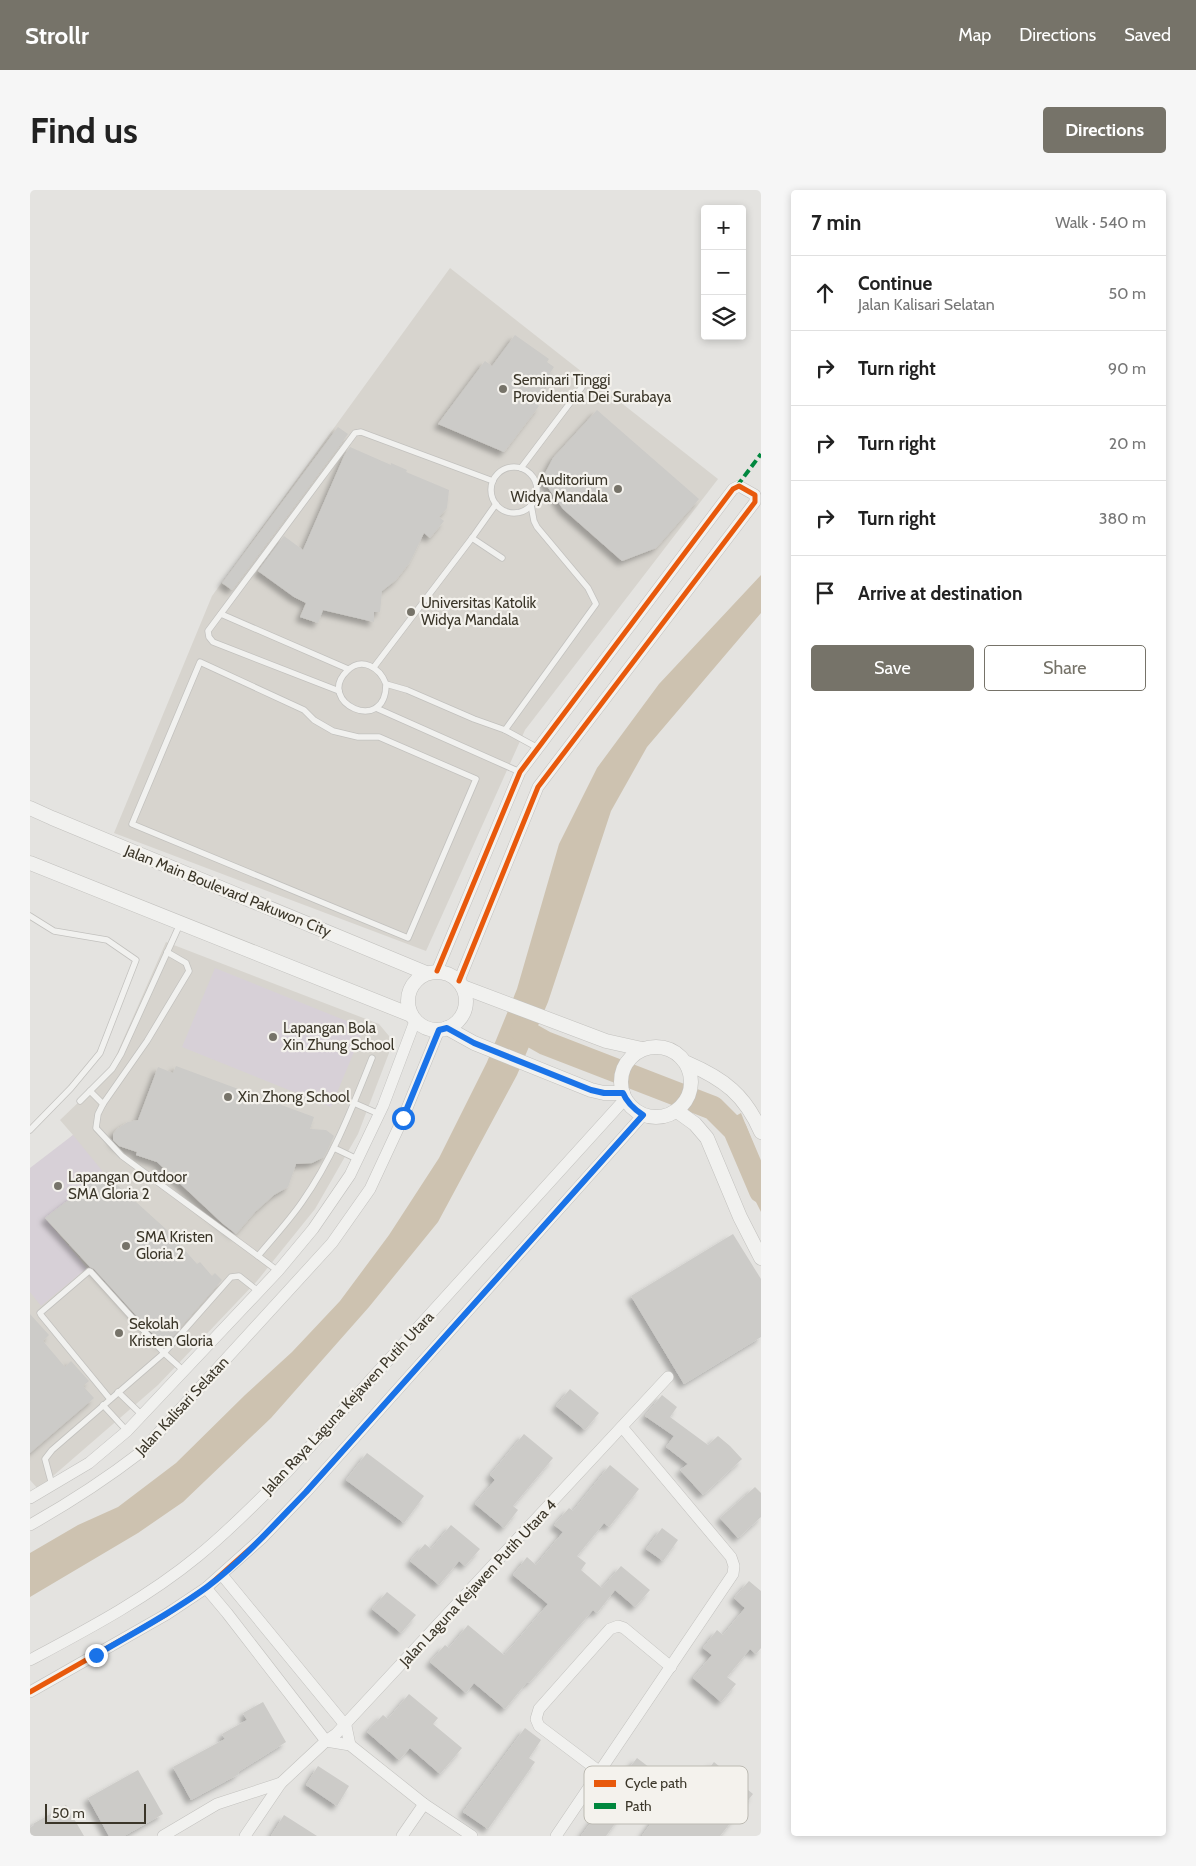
<!DOCTYPE html>
<html lang="en">
<head>
<meta charset="utf-8">
<style>
	body { margin:0; font-family:Cabin,sans-serif; background:#f6f6f6; color:#222 }
	.controls { position:absolute; right:15px; top:15px; display:grid; overflow:hidden; border-radius:5px; box-shadow:0 2px 8px #0003 }
	.controls button { width:45px; height:45px; display:grid; place-items:center; padding:0; border:0; border-bottom:1px solid #e0e0e0; background:#fff; color:#222; font:25px sans-serif }
	.scale { position:absolute; left:15px; bottom:12px; width:101px; box-sizing:border-box; padding-left:5px; border:2px solid #3b3629; border-top:0; font-size:14px; line-height:18px; white-space:nowrap; color:#3b3629; -webkit-text-stroke:4px #f4f2ed; paint-order:stroke }
	.stop { position:absolute; width:15px; height:15px; margin:-11px; border:4px solid #1a73e8; border-radius:50%; background:#fff }
	.stop.end { background:#1a73e8; border-color:#fff; box-shadow:0 1px 5px #0008 }
	.list { margin:0; padding:0; list-style:none }
	h2 { display:flex; justify-content:space-between; align-items:center; height:65px; margin:0; padding:0 20px; font-size:21px }
	h2 small { font-size:16px; font-weight:400; color:#767676 }
	.list li { display:grid; grid-template-columns:32px 1fr auto; gap:15px; align-items:center; box-sizing:border-box; height:75px; padding:0 20px; border-top:1px solid #e0e0e0 }
	.list b { display:block; font-size:19px; white-space:nowrap }
	.list p { margin:0; font-size:16px; white-space:nowrap; color:#767676 }
	.list em { font-size:16px; font-style:normal; color:#767676 }
	.actions { display:flex; gap:10px; padding:15px 20px }
	.actions a { flex:1; padding:11px 0; border:1px solid #767369; border-radius:5px; text-align:center; font-size:18px; color:#767369 }
	.actions .main { background:#767369; color:#fff }
	.icon { flex:none; width:28px; height:28px; fill:none; stroke:currentColor; stroke-width:2; stroke-linecap:round; stroke-linejoin:round }
	.map { position:relative; flex:none; width:731px; height:1646px; overflow:hidden; border-radius:5px }
	header { display:flex; align-items:center; gap:30px; box-sizing:border-box; height:70px; padding:0 25px; background:#767369; color:#fff }
	header strong { font-size:24px }
	nav { display:flex; gap:28px; margin-inline-start:auto; font-size:18px }
	.intro { display:flex; align-items:center; justify-content:space-between; box-sizing:border-box; height:120px; padding:0 30px }
	h1 { margin:0; font-size:35px }
	.button { padding:12px 22px; border-radius:5px; background:#767369; color:#fff; font-size:18px; font-weight:700 }
	main { display:flex; gap:30px; padding:0 30px }
	aside { flex:1; background:#fff; border-radius:5px; box-shadow:0 2px 8px #0003 }
	.map>svg:first-child { display:block }
	.built { fill:#d7d4ce }
	.green { fill:#d7d0d7 }
	.water { fill:#cdc2b0 }
	.lines { fill:none; stroke-linecap:round; stroke-linejoin:round }
	.river { stroke:#cdc2b0; stroke-width:24 }
	.building { fill:#cccbc8; filter:url(#shadow) }
	.service-casing { stroke:#c2c1be; stroke-width:7 }
	.minor-casing { stroke:#c2c1be; stroke-width:12 }
	.tertiary-casing { stroke:#c2c1be; stroke-width:15 }
	.service { stroke:#f1f1ef; stroke-width:5.5 }
	.minor { stroke:#f1f1ef; stroke-width:11 }
	.tertiary { stroke:#f1f1ef; stroke-width:14 }
	.quiet { stroke:#00873e; stroke-width:4; stroke-dasharray:8 4; stroke-linecap:butt }
	.cycleway-casing { stroke:#f4f2ed; stroke-width:8 }
	.cycleway { stroke:#e8590c; stroke-width:5 }
	.route { stroke:#1a73e8; stroke-width:6 }
	.poi-dot { fill:#767369; stroke:#f4f2ed; stroke-width:2 }
	.labels { text-anchor:middle; dominant-baseline:central; stroke-width:4.5; stroke-linejoin:round; paint-order:stroke }
	.poi-label { font-size:15px; fill:#3b3629; stroke:#f4f2ed; text-anchor:start }
	.street-label { font-size:15px; fill:#3b3629; stroke:#f4f2ed }
	.key { fill:#f4f2ed; stroke:#bcbab2; stroke-width:1 }
	.key-label { font-size:14px; fill:#3b3629 }
</style>
</head>
<body>
<header>
<strong>Strollr</strong>
<nav><a>Map</a><a>Directions</a><a>Saved</a></nav>
</header>
<div class="intro"><h1>Find us</h1><a class="button">Directions</a></div>
<main>
<div class="map">
<svg width="731" height="1646" viewBox="0 0 731 1646">
	<defs>
		<filter id="shadow"><feDropShadow dx="-4.5" dy="4.5" stdDeviation="2.5" flood-color="#0004"/></filter>
	</defs>
	<rect width="100%" height="100%" fill="#e4e3e0"/>
	<!-- built -->
	<g class="built">
		<polygon points="420,78 688,289 495,540 396,761 84,643 182,406"/>
		<polygon points="136,752 349,834 359,846 359,863 328,944 285,1019 227,1091 128,1195 8,1299 0,1290 0,982 43,945 30,930 78,884"/>
	</g>
	<!-- green -->
	<g class="green">
		<polygon points="185,778 334,838 301,917 152,857"/>
		<polygon points="43,945 74,983 15,1028 57,1078 11,1116 0,1102 0,978"/>
	</g>
	<!-- water -->
	<g class="water">
		<polygon points="731,385 731,423 617,557 581,621 518,812 487,885 408,1032 339,1117 241,1228 153,1312 108,1343 0,1407 0,1363 48,1335 88,1317 146,1273 215,1205 262,1162 310,1111 359,1045 409,968 457,872 487,799 529,654 567,578 629,494"/>
		<polygon points="711,923 731,973 731,1022 711,982 691,934"/>
	</g>
	<g class="lines">
		<!-- river -->
		<polyline class="river" points="492,840 515,853 683,918 705,940 731,1001"/>
	</g>
	<!-- building -->
	<g class="building">
		<polygon points="485,145 519,169 517,172 524,177 520,183 522,187 503,211 509,216 474,262 408,234 455,171 462,176"/>
		<polygon points="567,220 669,309 626,358 592,371 533,319 512,289 523,268"/>
		<polygon points="308,237 318,244 202,400 192,393"/>
		<polygon points="320,257 361,275 361,273 377,280 376,282 419,300 417,318 409,327 414,331 400,348 394,343 380,372 366,390 352,401 350,422 344,422 344,432 293,420 288,433 270,427 276,413 264,407 228,381 254,346 273,360 314,266"/>
		<polygon points="146,876 284,927 280,939 296,940 304,946 294,967 282,973 266,974 258,997 244,1005 225,1022 206,1044 192,1033 127,972 106,965 107,962 89,956 83,950 83,944 87,939 98,932 108,930 128,877 143,883"/>
		<polygon points="74,983 137,1040 167,1074 170,1072 182,1086 185,1083 192,1090 141,1148 132,1154 64,1079 60,1077 15,1028"/>
		<polygon points="703,1044 731,1089 731,1147 654,1194 601,1106"/>
		<polygon points="0,1124 19,1145 13,1151 35,1177 41,1171 59,1191 53,1196 64,1208 0,1263"/>
		<polygon points="540,1199 569,1223 555,1240 526,1216"/>
		<polygon points="632,1205 647,1217 640,1227 678,1255 688,1246 700,1256 712,1269 673,1305 650,1280 658,1274 636,1257 644,1246 615,1226"/>
		<polygon points="494,1244 523,1268 483,1316 488,1320 474,1338 445,1314 465,1290 460,1285"/>
		<polygon points="337,1263 394,1306 374,1333 316,1290"/>
		<polygon points="580,1275 609,1299 579,1337 574,1333 547,1366 556,1373 551,1380 572,1398 591,1376 620,1400 605,1417 585,1400 567,1423 563,1420 499,1493 497,1492 475,1519 444,1493 436,1503 400,1472 415,1455 419,1458 438,1435 474,1465 485,1453 518,1414 483,1385 497,1367 506,1375 533,1342 524,1335 539,1318 543,1321"/>
		<polygon points="725,1297 731,1303 731,1327 708,1348 690,1328"/>
		<polygon points="421,1335 450,1359 435,1376 429,1371 409,1395 380,1371 395,1354 401,1359"/>
		<polygon points="632,1338 648,1350 633,1371 616,1359"/>
		<polygon points="719,1391 731,1401 731,1458 726,1464 720,1459 697,1487 706,1494 691,1512 663,1488 682,1465 673,1458 687,1440 693,1445 715,1418 704,1408"/>
		<polygon points="357,1402 386,1425 371,1443 342,1419"/>
		<polygon points="379,1504 408,1528 403,1534 432,1558 410,1584 380,1558 369,1570 337,1542 353,1525 358,1529"/>
		<polygon points="233,1512 256,1552 208,1582 209,1584 161,1610 143,1577 195,1549 192,1544 217,1530 213,1523"/>
		<polygon points="495,1538 511,1550 499,1568 505,1572 458,1639 433,1622"/>
		<polygon points="607,1568 628,1584 610,1606 607,1603 576,1646 551,1646 591,1591 590,1590"/>
		<polygon points="684,1572 723,1604 690,1646 612,1646 657,1581 670,1590"/>
		<polygon points="288,1576 319,1596 307,1616 276,1595"/>
		<polygon points="108,1580 133,1624 94,1646 79,1646 58,1608"/>
		<polygon points="36,1615 54,1646 0,1646 0,1638 4,1635 3,1634"/>
		<polygon points="254,1625 287,1646 241,1646"/>
	</g>
	<g class="lines">
		<defs>
			<g id="service">
				<circle cx="484" cy="300" r="23"/>
				<polyline points="491,278 552,197"/>
				<polyline points="442,348 472,368"/>
				<polyline points="191,424 318,479"/>
				<polygon points="170,472 274,520 284,530 303,541 328,547 349,547 446,589 378,748 102,634"/>
				<polyline points="344,477 442,348 466,314"/>
				<path d="M356,494C356,546 285,512 317,481C332,466 350,478 356,494L377,500L444,529L475,540L508,558"/>
				<polyline points="309,501 183,452 179,447 178,441 325,243 331,242 463,291"/>
				<polyline points="346,518 490,582"/>
				<polyline points="475,540 566,414 558,398 507,337 504,331 501,315"/>
				<polyline points="0,726 24,741 77,750 106,770 70,863 41,898 0,940"/>
				<path d="M137,762L156,773L159,781L117,851L73,914L68,924L66,938L92,966L228,1066C243,1048 259,1031 272,1012C303,968 322,918 342,868"/>
				<polyline points="60,901 73,914"/>
				<polyline points="50,911 82,879 91,864 150,734"/>
				<polyline points="324,913 349,924"/>
				<polyline points="304,958 327,969"/>
				<polyline points="228,1066 248,1081"/>
				<polyline points="88,1202 112,1225"/>
				<polyline points="80,1209 11,1125 10,1123 59,1081 61,1082 134,1163 154,1181"/>
				<polyline points="73,1215 97,1241"/>
				<polyline points="22,1295 15,1269 22,1260 134,1163 201,1087 209,1086 228,1101"/>
			</g>
			<g id="minor">
				<polyline points="407,781 490,582 703,299 709,296 725,305 725,312 508,597 429,791"/>
				<polyline points="0,1308 59,1273 97,1241 248,1081 283,1039 320,985 353,916 385,831"/>
				<path d="M0,1335C39,1313 76,1289 111,1262L302,1053L340,999L373,928L409,840"/>
				<polyline points="192,1385 316,1536 320,1555"/>
				<polyline points="176,1398 197,1423 296,1551 320,1555 394,1614 442,1646"/>
				<path d="M0,1470C58,1439 117,1408 168,1366C200,1340 228,1311 257,1282L595,909"/>
				<polyline points="0,1502 137,1424 176,1398 232,1348 276,1302 613,925"/>
				<polyline points="570,1582 509,1536 506,1529 509,1519 580,1439 588,1436 594,1438 641,1477"/>
				<polyline points="133,1646 187,1614 251,1593 296,1551 306,1544 638,1187"/>
				<polyline points="215,1646 251,1593"/>
				<polyline points="372,1646 394,1614"/>
				<polyline points="526,1646 703,1384 704,1376 701,1367 592,1237"/>
			</g>
			<g id="tertiary">
				<polyline points="0,618 22,628 396,783"/>
				<polyline points="0,673 381,825"/>
				<circle cx="407" cy="811" r="29"/>
				<polyline points="433,797 576,851 612,859"/>
				<polyline points="417,838 444,853 561,900 574,903 593,903"/>
				<circle cx="626" cy="892" r="35"/>
				<path d="M657,873C694,889 715,905 731,942"/>
				<polyline points="647,921 665,934 677,948 710,1027 731,1068"/>
			</g>
		</defs>
		<!-- service casing -->
		<use href="#service" class="service-casing"/>
		<!-- minor casing -->
		<use href="#minor" class="minor-casing"/>
		<!-- tertiary casing -->
		<use href="#tertiary" class="tertiary-casing"/>
		<!-- service -->
		<use href="#service" class="service"/>
		<!-- minor -->
		<use href="#minor" class="minor"/>
		<!-- tertiary -->
		<use href="#tertiary" class="tertiary"/>
		<!-- quiet -->
		<polyline class="quiet" points="707,296 731,264"/>
		<defs>
			<g id="cycleway">
				<polyline points="407,781 490,582 703,299 709,296 725,305 725,312 508,597 429,791"/>
				<polyline points="0,1502 137,1424 176,1398 232,1348 276,1302 613,925"/>
			</g>
		</defs>
		<!-- cycleway casing -->
		<use href="#cycleway" class="cycleway-casing"/>
		<!-- cycleway -->
		<use href="#cycleway" class="cycleway"/>
	</g>
	<g class="lines">
		<!-- route -->
		<path class="route" d="M66,1465C103,1443 142,1423 177,1397C213,1370 244,1335 276,1302L613,925C604,919 597,913 593,903H574L561,900L444,853L417,838L409,840L373,928"/>
	</g>
	<!-- markers -->
	<g class="poi-dot">
		<circle cx="473" cy="199" r="5"/>
		<circle cx="588" cy="299" r="5"/>
		<circle cx="381" cy="422" r="5"/>
		<circle cx="243" cy="847" r="5"/>
		<circle cx="198" cy="907" r="5"/>
		<circle cx="28" cy="996" r="5"/>
		<circle cx="96" cy="1056" r="5"/>
		<circle cx="89" cy="1143" r="5"/>
	</g>
	<g class="labels">
		<!-- poi labels -->
		<g class="poi-label">
			<text x="483" y="190">Seminari Tinggi<tspan x="483" dy="17">Providentia Dei Surabaya</tspan></text>
			<text x="578" y="290" text-anchor="end">Auditorium<tspan x="578" dy="17">Widya Mandala</tspan></text>
			<text x="391" y="413">Universitas Katolik<tspan x="391" dy="17">Widya Mandala</tspan></text>
			<text x="253" y="838">Lapangan Bola<tspan x="253" dy="17">Xin Zhung School</tspan></text>
			<text x="208" y="907">Xin Zhong School</text>
			<text x="38" y="987">Lapangan Outdoor<tspan x="38" dy="17">SMA Gloria 2</tspan></text>
			<text x="106" y="1047">SMA Kristen<tspan x="106" dy="17">Gloria 2</tspan></text>
			<text x="99" y="1134">Sekolah<tspan x="99" dy="17">Kristen Gloria</tspan></text>
		</g>
		<!-- street labels -->
		<g class="street-label">
			<text transform="translate(198 701) rotate(22)">Jalan Main Boulevard Pakuwon City</text>
			<text transform="translate(318 1213) rotate(-47)">Jalan Raya Laguna Kejawen Putih Utara</text>
			<text transform="translate(152 1216) rotate(-47)">Jalan Kalisari Selatan</text>
			<text transform="translate(448 1393) rotate(-47)">Jalan Laguna Kejawen Putih Utara 4</text>
		</g>
	</g>
	<!-- legend -->
	<rect x="554" y="1576" width="164" height="58" rx="8" class="key"/>
	<rect x="564" y="1590" width="22" height="7" fill="#e8590c"/>
	<rect x="564" y="1613" width="22" height="6" fill="#00873e"/>
	<g class="key-label">
		<text x="595" y="1598">Cycle path</text>
		<text x="595" y="1621">Path</text>
	</g>
</svg>
<div class="controls">
<button>+</button>
<button>−</button>
<button><svg class="icon" aria-label="layers" viewBox="0 0 24 24"><path d="M12 4l9 5-9 5-9-5zM3 14l9 5 9-5"/></svg></button>
</div>
<div class="scale">50 m</div>
<div class="stop" style="left:373px;top:928px"></div>
<div class="stop end" style="left:66px;top:1465px"></div>
</div>
<aside>
<h2>7 min<small>Walk · 540 m</small></h2>
<ul class="list">
<li><svg class="icon" aria-label="ahead" viewBox="0 0 24 24"><path d="M12 20V5M6 11l6-6 6 6"/></svg><div><b>Continue</b><p>Jalan Kalisari Selatan</p></div><em>50 m</em></li>
<li><svg class="icon" aria-label="right" viewBox="0 0 24 24"><path d="M7 20v-9h11M14 6l5 5-5 5"/></svg><div><b>Turn right</b></div><em>90 m</em></li>
<li><svg class="icon" aria-label="right" viewBox="0 0 24 24"><path d="M7 20v-9h11M14 6l5 5-5 5"/></svg><div><b>Turn right</b></div><em>20 m</em></li>
<li><svg class="icon" aria-label="right" viewBox="0 0 24 24"><path d="M7 20v-9h11M14 6l5 5-5 5"/></svg><div><b>Turn right</b></div><em>380 m</em></li>
<li><svg class="icon" aria-label="arrive" viewBox="0 0 24 24"><path d="M6 21V4h12l-3 4 3 4H6"/></svg><div><b>Arrive at destination</b></div></li>
</ul>
<div class="actions"><a class="main">Save</a><a>Share</a></div>
</aside>
</main>
</body>
</html>
